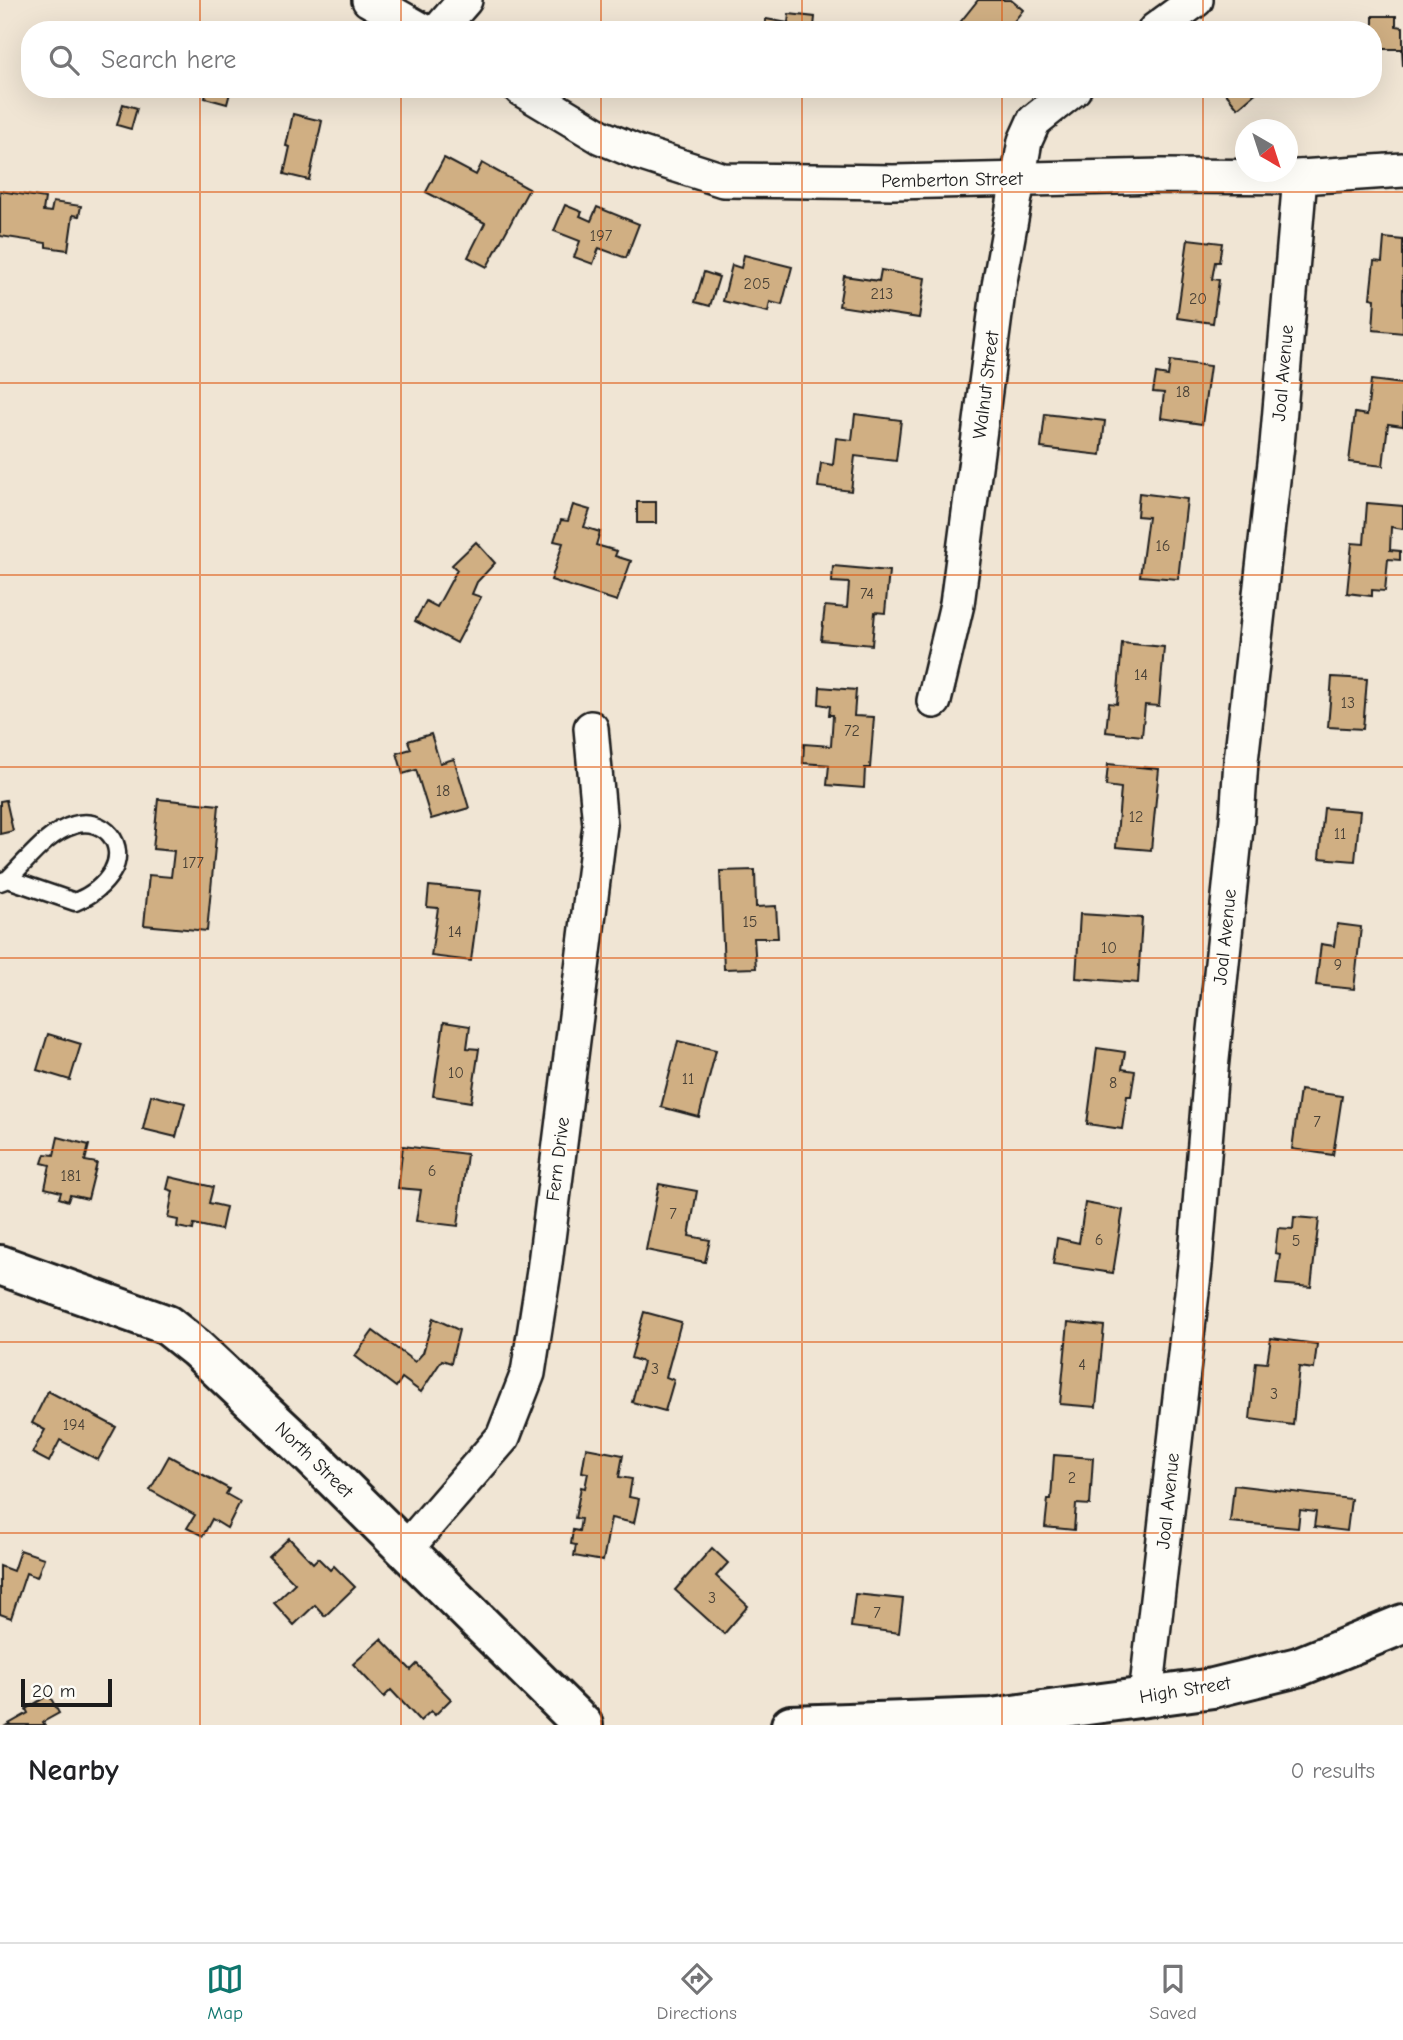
<!DOCTYPE html>
<html lang="en">
<head>
<meta charset="utf-8">
<style>
	body { margin:0; font-family:"Comic Neue",sans-serif; background:#f2f2f2; color:#202124 }
	.compass { position:absolute; left:1235px; top:119px; width:63px; height:63px; border-radius:50%; background:#fff; box-shadow:0 7px 28px #0002; rotate:141deg }
	.scale { position:absolute; left:21px; bottom:18px; width:91px; box-sizing:border-box; padding-left:7px; border:4px solid #1c1c1c; border-top:0; font-size:19px; line-height:24px; white-space:nowrap; color:#1c1c1c; -webkit-text-stroke:5px #fdfcf7; paint-order:stroke }
	.list { margin:0; padding:0; list-style:none }
	h2 { display:flex; justify-content:space-between; align-items:center; height:91px; margin:0; padding:0 28px; font-size:30px }
	h2 small { font-size:23px; font-weight:400; color:#757577 }
	.icon { flex:none; width:38px; height:38px; fill:none; stroke:currentColor; stroke-width:2; stroke-linecap:round; stroke-linejoin:round }
	.map { position:relative; flex:none; width:1403px; height:1725px; overflow:hidden }
	.search { position:absolute; background:#fff; box-shadow:0 7px 28px #0002; left:21px; right:21px; top:21px; height:77px; display:flex; align-items:center; gap:18px; box-sizing:border-box; padding:0 24px; border-radius:28px; color:#757577; font-size:26px }
	.sheet { height:217px; background:#fff }
	nav { display:flex; justify-content:space-around; align-items:center; box-sizing:border-box; height:98px; border-top:2px solid #e0e0e0; background:#fff; font-size:19px; color:#757577 }
	nav a { display:grid; justify-items:center; gap:4px }
	nav .on { color:#0f766e }
	.map>svg:first-child { display:block }
	.building { fill:#d0af83; stroke:#1c1c1c; stroke-width:2 }
	.lines { fill:none; stroke-linecap:round; stroke-linejoin:round }
	.lane-casing { stroke:#1c1c1c; stroke-width:21 }
	.street-casing { stroke:#1c1c1c; stroke-width:38 }
	.secondary-casing { stroke:#1c1c1c; stroke-width:44 }
	.lane { stroke:#fdfcf7; stroke-width:16 }
	.street { stroke:#fdfcf7; stroke-width:33 }
	.secondary { stroke:#fdfcf7; stroke-width:38 }
	.grid { fill:none; stroke:#de560d; stroke-width:2; stroke-opacity:0.55 }
	.labels { text-anchor:middle; dominant-baseline:central; stroke-width:5; stroke-linejoin:round; paint-order:stroke }
	.number-label { font-size:16px; fill:#494136 }
	.street-label { font-size:19px; fill:#1c1c1c; stroke:#fdfcf7 }
</style>
</head>
<body>
<div class="map">
<svg width="1403" height="1725" viewBox="0 0 1403 1725">
	<rect width="100%" height="100%" fill="#f0e5d4"/>
	<filter id="ink" filterUnits="userSpaceOnUse"><feTurbulence type="fractalNoise" baseFrequency=".0143" numOctaves="2"/><feDisplacementMap in="SourceGraphic" scale="14" xChannelSelector="R" yChannelSelector="G"/><feConvolveMatrix kernelMatrix="1 2 1 2 8 2 1 2 1" color-interpolation-filters="sRGB"/></filter>
	<g filter="url(#ink)">
		<!-- building -->
		<g class="building">
			<polygon points="978,0 1011,0 1023,10 1007,30 954,30"/>
			<polygon points="789,14 815,17 814,27 836,30 765,30 766,19 788,23"/>
			<polygon points="1373,16 1396,16 1396,26 1403,27 1403,66 1402,49 1373,49"/>
			<polygon points="207,89 231,89 227,104 205,98"/>
			<polygon points="1222,89 1267,89 1263,93 1259,90 1238,108"/>
			<polygon points="123,104 137,108 131,129 117,125"/>
			<polygon points="293,114 322,121 309,180 284,174 290,147 286,146"/>
			<polygon points="444,158 476,175 482,163 529,189 487,267 468,257 485,223 426,192"/>
			<polygon points="0,191 45,198 43,211 51,212 53,202 81,206 79,216 73,215 68,250 46,247 46,243 0,236"/>
			<polygon points="565,205 582,212 580,216 591,221 597,207 639,224 626,258 599,248 593,264 574,257 580,241 554,231"/>
			<polygon points="1384,238 1403,240 1403,333 1373,330 1375,299 1370,298 1374,261 1382,262"/>
			<polygon points="1188,239 1222,243 1219,262 1215,262 1212,279 1219,280 1213,323 1177,318"/>
			<polygon points="744,255 792,267 782,305 770,302 768,312 723,301 732,265 741,268"/>
			<polygon points="881,270 925,278 919,318 839,306 844,276 879,281"/>
			<polygon points="704,272 719,277 710,306 695,302"/>
			<polygon points="1170,361 1210,366 1202,424 1161,418 1164,393 1153,392 1156,374 1168,376"/>
			<polygon points="1371,380 1403,384 1403,426 1388,424 1383,466 1349,462 1355,413 1367,415"/>
			<polygon points="855,414 901,420 896,461 855,456 851,491 818,487 821,463 833,465 836,438 852,440"/>
			<polygon points="1045,414 1105,421 1101,455 1041,448"/>
			<polygon points="1139,493 1187,499 1178,579 1140,576 1148,517 1137,516"/>
			<rect x="637" y="502" width="19" height="21"/>
			<polygon points="1367,503 1403,506 1403,529 1391,527 1390,550 1400,551 1400,560 1388,559 1385,591 1372,590 1372,596 1347,593 1352,543 1364,544"/>
			<polygon points="573,505 590,510 584,527 600,532 596,545 617,551 615,556 631,561 617,601 551,580 563,543 554,541 561,520 568,521"/>
			<polygon points="476,542 495,563 477,582 472,594 481,597 457,643 415,621 426,601 437,607 457,570 452,565"/>
			<polygon points="833,566 889,571 885,613 875,612 872,645 821,640 825,606 847,608 849,583 832,582"/>
			<polygon points="1122,643 1164,647 1159,706 1145,705 1142,736 1106,732 1109,703 1117,704"/>
			<polygon points="1332,677 1367,679 1363,729 1328,727"/>
			<polygon points="820,687 856,690 854,716 874,717 870,768 865,768 864,788 827,785 829,765 803,763 804,744 831,746 833,715 829,715 830,706 819,704"/>
			<polygon points="431,734 440,763 454,759 469,808 431,819 416,770 403,774 397,753 411,749 408,741"/>
			<polygon points="1108,764 1159,769 1151,850 1116,847 1121,788 1106,786"/>
			<polygon points="158,799 219,805 207,931 144,925 149,875 171,877 174,851 153,849"/>
			<polygon points="6,800 13,831 0,834 0,801"/>
			<polygon points="1324,808 1360,811 1355,861 1319,858"/>
			<polygon points="755,870 756,907 776,906 778,938 754,938 756,968 724,969 720,871"/>
			<polygon points="429,886 480,891 471,961 431,956 438,908 427,907"/>
			<polygon points="1080,914 1142,918 1138,983 1076,978"/>
			<polygon points="1337,924 1361,927 1354,989 1316,985 1321,944 1334,946"/>
			<polygon points="444,1022 470,1026 467,1048 479,1049 471,1102 433,1096"/>
			<polygon points="48,1034 81,1044 70,1080 37,1070"/>
			<polygon points="678,1041 716,1050 699,1117 661,1107"/>
			<polygon points="1097,1048 1125,1052 1122,1069 1135,1071 1131,1096 1127,1096 1122,1129 1087,1124"/>
			<polygon points="1300,1090 1342,1096 1333,1155 1292,1149"/>
			<polygon points="151,1095 185,1103 176,1137 143,1129"/>
			<polygon points="58,1137 89,1145 85,1161 97,1163 88,1199 70,1195 68,1201 59,1198 61,1192 45,1188 50,1165 42,1163 45,1154 54,1155"/>
			<polygon points="403,1146 467,1154 458,1226 416,1221 421,1190 398,1188"/>
			<polygon points="170,1177 213,1187 209,1203 226,1207 221,1230 194,1224 193,1230 177,1227 178,1220 168,1218 173,1191 167,1189"/>
			<polygon points="659,1184 697,1191 689,1236 710,1240 705,1262 646,1250"/>
			<polygon points="1085,1203 1123,1210 1113,1273 1053,1264 1057,1238 1079,1243"/>
			<polygon points="1294,1217 1319,1219 1311,1287 1276,1284 1280,1254 1275,1253 1278,1228 1293,1229"/>
			<polygon points="644,1312 681,1322 666,1377 674,1380 665,1411 632,1402 643,1362 631,1358"/>
			<polygon points="433,1318 459,1330 451,1363 442,1360 421,1392 402,1378 396,1387 355,1356 373,1331 415,1362 423,1353"/>
			<polygon points="1068,1322 1104,1326 1096,1407 1060,1404"/>
			<polygon points="1271,1338 1317,1344 1314,1369 1299,1367 1293,1425 1250,1419 1256,1362 1267,1363"/>
			<polygon points="48,1391 116,1427 98,1460 60,1440 49,1462 32,1453 45,1430 32,1423"/>
			<polygon points="586,1448 623,1455 619,1477 632,1479 629,1497 639,1499 634,1523 611,1518 603,1561 574,1556 576,1545 571,1544 573,1530 579,1531 581,1519 575,1518 581,1487 585,1488 588,1473 582,1472"/>
			<polygon points="1054,1455 1093,1458 1090,1505 1076,1504 1074,1530 1045,1527 1048,1499 1051,1499"/>
			<polygon points="169,1456 229,1489 226,1494 240,1502 227,1528 212,1519 203,1536 187,1528 195,1515 150,1490"/>
			<polygon points="1234,1485 1351,1499 1347,1531 1314,1527 1316,1512 1300,1510 1298,1528 1230,1522"/>
			<polygon points="289,1538 313,1563 318,1558 330,1570 334,1566 355,1587 325,1616 315,1605 294,1625 274,1603 295,1583 269,1557"/>
			<polygon points="712,1548 728,1563 716,1576 748,1606 724,1634 675,1590"/>
			<polygon points="20,1550 44,1558 37,1577 26,1573 11,1618 0,1614 0,1566 13,1571"/>
			<polygon points="855,1594 903,1599 899,1633 851,1627"/>
			<polygon points="381,1639 411,1670 417,1664 451,1699 435,1715 431,1711 420,1721 391,1690 384,1697 353,1664"/>
			<polygon points="49,1695 59,1713 43,1722 45,1725 7,1725 28,1713 26,1709"/>
		</g>
		<g class="lines">
			<defs>
				<path id="lane" d="M0,882L8,879C27,861 48,832 74,825C104,816 128,845 112,872C103,887 90,896 75,902L8,879"/>
				<g id="street">
					<polyline points="369,0 422,30"/>
					<polyline points="439,30 465,0"/>
					<polyline points="1155,30 1196,0"/>
					<polyline points="521,89 601,137 639,153 723,180 893,182 1162,176 1300,177 1403,170"/>
					<polyline points="934,701 957,604 998,292 1025,141 1034,121 1074,89"/>
					<polyline points="405,1550 503,1437 528,1373 544,1271 600,825 591,728"/>
					<polyline points="1146,1696 1195,1266 1211,1069 1237,819 1241,761 1277,445 1300,177"/>
				</g>
				<g id="secondary">
					<polyline points="0,1265 167,1325 196,1348 312,1457 583,1725"/>
					<polyline points="791,1725 991,1718 1213,1688 1298,1667 1403,1624"/>
				</g>
			</defs>
			<!-- lane casing -->
			<use href="#lane" class="lane-casing"/>
			<!-- street casing -->
			<use href="#street" class="street-casing"/>
			<!-- secondary casing -->
			<use href="#secondary" class="secondary-casing"/>
			<!-- lane -->
			<use href="#lane" class="lane"/>
			<!-- street -->
			<use href="#street" class="street"/>
			<!-- secondary -->
			<use href="#secondary" class="secondary"/>
		</g>
	</g>
	<!-- grid -->
	<path class="grid" d="M200,0V30M401,0V30M601,0V30M802,0V30M1002,0V30M1203,0V30M200,89V1725M401,89V1725M601,89V1725M802,89V1725M1002,89V1725M1203,89V1725M0,192H1403M0,383H1403M0,575H1403M0,767H1403M0,958H1403M0,1150H1403M0,1342H1403M0,1533H1403"/>
	<g class="labels">
		<!-- number labels -->
		<g class="number-label">
			<text x="601" y="236">197</text>
			<text x="757" y="284">205</text>
			<text x="882" y="294">213</text>
			<text x="1198" y="299">20</text>
			<text x="1183" y="392">18</text>
			<text x="1163" y="546">16</text>
			<text x="867" y="594">74</text>
			<text x="1141" y="675">14</text>
			<text x="1348" y="703">13</text>
			<text x="852" y="731">72</text>
			<text x="443" y="791">18</text>
			<text x="1136" y="817">12</text>
			<text x="1340" y="834">11</text>
			<text x="193" y="863">177</text>
			<text x="750" y="922">15</text>
			<text x="455" y="932">14</text>
			<text x="1109" y="948">10</text>
			<text x="1338" y="965">9</text>
			<text x="456" y="1073">10</text>
			<text x="688" y="1079">11</text>
			<text x="1113" y="1083">8</text>
			<text x="1317" y="1122">7</text>
			<text x="432" y="1171">6</text>
			<text x="71" y="1176">181</text>
			<text x="673" y="1214">7</text>
			<text x="1099" y="1240">6</text>
			<text x="1296" y="1241">5</text>
			<text x="1082" y="1365">4</text>
			<text x="655" y="1369">3</text>
			<text x="1274" y="1394">3</text>
			<text x="74" y="1425">194</text>
			<text x="1072" y="1478">2</text>
			<text x="712" y="1598">3</text>
			<text x="877" y="1613">7</text>
		</g>
		<!-- street labels -->
		<g class="street-label">
			<text transform="translate(952 180) rotate(-1)">Pemberton Street</text>
			<text transform="translate(1283 373) rotate(-85)">Joal Avenue</text>
			<text transform="translate(986 385) rotate(-83)">Walnut Street</text>
			<text transform="translate(1225 937) rotate(-84)">Joal Avenue</text>
			<text transform="translate(558 1159) rotate(-83)">Fern Drive</text>
			<text transform="translate(314 1460) rotate(44)">North Street</text>
			<text transform="translate(1168 1501) rotate(-84)">Joal Avenue</text>
			<text transform="translate(1185 1690) rotate(-9)">High Street</text>
		</g>
	</g>
</svg>
<svg class="compass" viewBox="-18 -18 36 36"><path d="M0-13l5 13h-10z" fill="#e53935"/><path d="M0 13l5-13h-10z" fill="#757577"/></svg>
<div class="scale">20 m</div>
<div class="search"><svg class="icon" aria-label="search" viewBox="0 0 24 24"><circle cx="10" cy="10" r="6"/><path d="M15 15l6 6"/></svg>Search here</div>
</div>
<section class="sheet">
<h2>Nearby<small>0 results</small></h2>
<ul class="list">
</ul>
</section>
<nav>
<a class="on"><svg class="icon" aria-label="map" viewBox="0 0 24 24"><path d="M3 6l6-2 6 2 6-2v14l-6 2-6-2-6 2zM9 4v14M15 6v14"/></svg>Map</a>
<a><svg class="icon" aria-label="directions" viewBox="0 0 24 24"><path d="M12 3l9 9-9 9-9-9zM9 14v-3h6M13 9l2 2-2 2"/></svg>Directions</a>
<a><svg class="icon" aria-label="saved" viewBox="0 0 24 24"><path d="M7 4h10v16l-5-4-5 4z"/></svg>Saved</a>
</nav>
</body>
</html>
